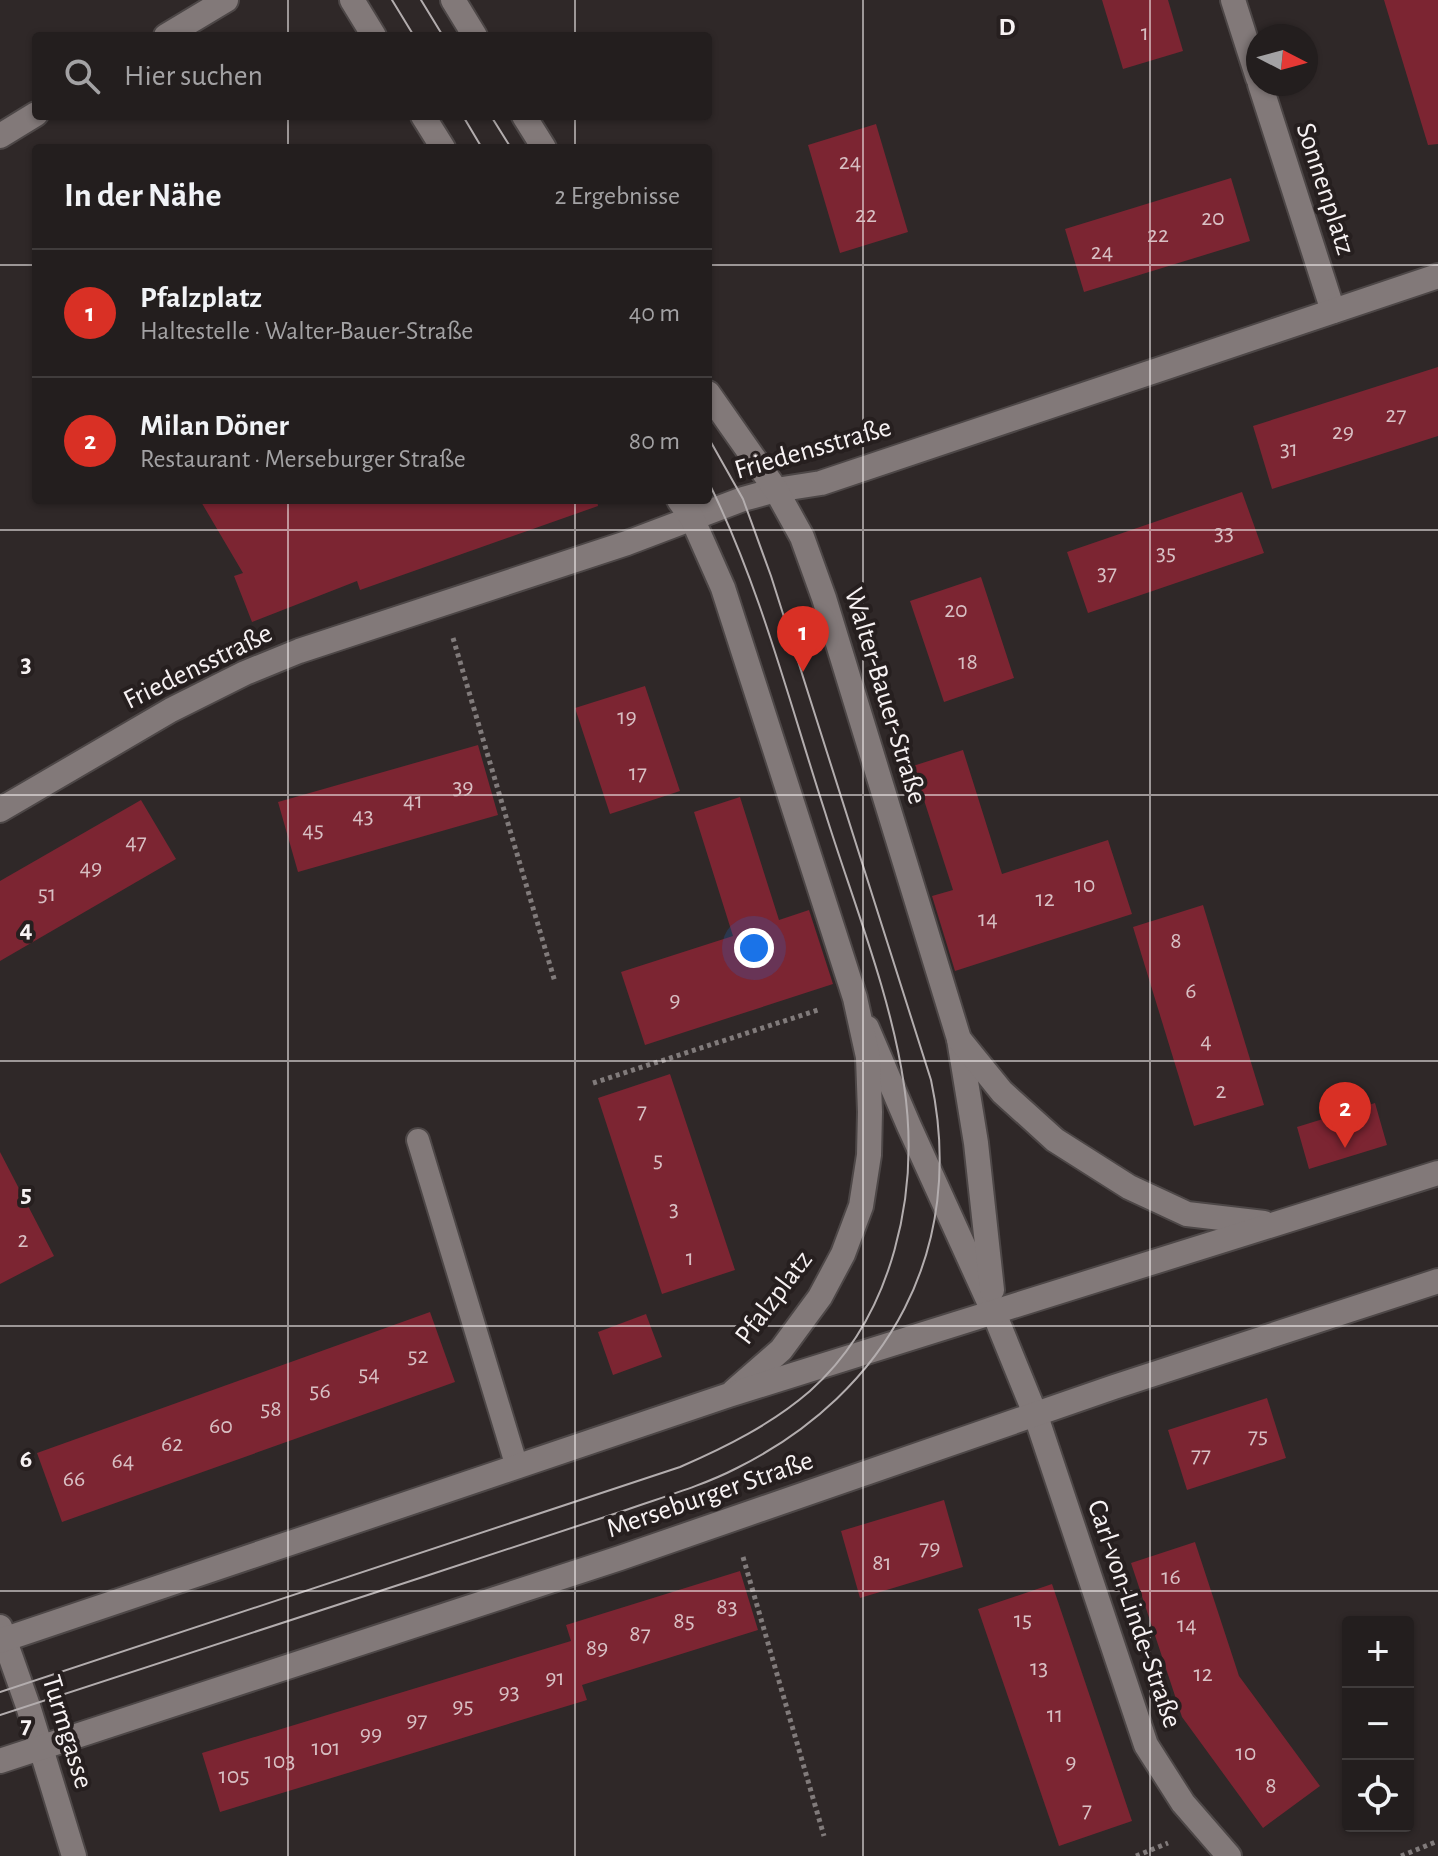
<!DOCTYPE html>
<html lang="de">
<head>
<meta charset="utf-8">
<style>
	body { margin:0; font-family:"Alegreya Sans",sans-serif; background:#2b2727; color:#f1f3f6 }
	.controls { position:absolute; right:24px; bottom:24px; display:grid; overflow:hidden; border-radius:8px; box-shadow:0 2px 6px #0004 }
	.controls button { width:72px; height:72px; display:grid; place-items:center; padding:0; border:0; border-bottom:2px solid #403c3c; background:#231e1e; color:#f1f3f6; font:40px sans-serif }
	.compass { position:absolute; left:1246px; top:24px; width:72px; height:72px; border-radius:50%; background:#231e1e; box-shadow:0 2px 6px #0004; rotate:96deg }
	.you { position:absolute; left:754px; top:948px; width:28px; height:28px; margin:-20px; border:6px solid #fff; border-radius:50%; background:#1a73e8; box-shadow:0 0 0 12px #1a73e833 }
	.badge { display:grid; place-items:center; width:52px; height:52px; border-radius:50%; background:#d93025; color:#fff; font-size:26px; font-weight:700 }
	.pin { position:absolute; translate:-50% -66px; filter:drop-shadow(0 2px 4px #0008) }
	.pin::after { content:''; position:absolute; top:42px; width:28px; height:24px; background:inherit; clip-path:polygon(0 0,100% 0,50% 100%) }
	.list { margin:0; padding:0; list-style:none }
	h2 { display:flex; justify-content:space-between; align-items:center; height:104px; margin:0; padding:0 32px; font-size:34px }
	h2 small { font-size:26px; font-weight:400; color:#a3a2a4 }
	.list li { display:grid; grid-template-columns:52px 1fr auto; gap:24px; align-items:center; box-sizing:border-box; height:128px; padding:0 32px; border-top:2px solid #403c3c }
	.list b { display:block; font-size:30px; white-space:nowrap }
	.list p { margin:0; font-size:26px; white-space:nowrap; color:#a3a2a4 }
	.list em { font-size:26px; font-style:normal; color:#a3a2a4 }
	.icon { flex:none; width:44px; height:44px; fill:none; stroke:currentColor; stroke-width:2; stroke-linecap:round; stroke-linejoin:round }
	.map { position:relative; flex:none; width:1438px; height:1856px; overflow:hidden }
	.search { position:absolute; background:#231e1e; box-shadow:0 2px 6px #0004; left:32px; top:32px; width:680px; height:88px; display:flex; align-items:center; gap:20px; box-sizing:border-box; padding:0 28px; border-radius:8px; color:#a3a2a4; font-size:30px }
	.panel { position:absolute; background:#231e1e; box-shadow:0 2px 6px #0004; left:32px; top:144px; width:680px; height:360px; border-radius:8px }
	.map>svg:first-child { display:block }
	.building { fill:#7c2532 }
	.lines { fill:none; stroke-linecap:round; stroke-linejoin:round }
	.service-casing { stroke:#4d4747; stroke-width:26 }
	.minor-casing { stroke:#4d4747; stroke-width:28 }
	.tertiary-casing { stroke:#4d4747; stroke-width:28 }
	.path { stroke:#817b7b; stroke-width:5; stroke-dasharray:4 4; stroke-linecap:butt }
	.service { stroke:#827979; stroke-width:22 }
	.minor { stroke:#827979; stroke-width:24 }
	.tertiary { stroke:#827979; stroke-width:24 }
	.tram { stroke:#b3adae; stroke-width:2 }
	.grid { fill:none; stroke:#f7f2f3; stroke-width:2; stroke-opacity:0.55 }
	.labels { text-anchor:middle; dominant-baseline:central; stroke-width:8; stroke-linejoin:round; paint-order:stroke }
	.number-label { font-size:24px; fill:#d8bfc3 }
	.street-label { font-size:28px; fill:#f7f2f3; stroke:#261f1f }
	.grid-label { font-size:26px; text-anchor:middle; font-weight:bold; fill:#f7f2f3; stroke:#261f1f; stroke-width:8; stroke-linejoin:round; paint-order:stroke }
</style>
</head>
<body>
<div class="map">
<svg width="1438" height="1856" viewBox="0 0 1438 1856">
	<rect width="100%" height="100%" fill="#2f2828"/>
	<!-- building -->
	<g class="building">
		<polygon points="1102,0 1168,0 1183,51 1123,69"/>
		<polygon points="1384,0 1438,0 1438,144 1428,145"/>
		<polygon points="876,124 908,232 840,253 808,145"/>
		<polygon points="1231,178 1250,241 1084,292 1065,229"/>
		<polygon points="1438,367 1438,436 1272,489 1253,426"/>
		<polygon points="1242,492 1264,553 1088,613 1067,552"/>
		<polygon points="200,500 597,500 598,506 360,590 357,581 252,622 234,576 243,573"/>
		<polygon points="981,577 1014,678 944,702 910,601"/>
		<polygon points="645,686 680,791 610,814 575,708"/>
		<polygon points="478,745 498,815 298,872 278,802"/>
		<polygon points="963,750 1002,874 1108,840 1132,914 955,971 932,896 953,890 913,766"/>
		<polygon points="740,797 779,920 809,910 833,984 645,1045 621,972 733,936 694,812"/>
		<polygon points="141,800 176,859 0,961 0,881"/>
		<polygon points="1203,905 1264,1105 1194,1126 1133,927"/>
		<polygon points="670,1074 735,1270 662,1294 598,1098"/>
		<polygon points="1375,1103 1387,1145 1309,1169 1297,1127"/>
		<polygon points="0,1152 54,1256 0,1284"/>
		<polygon points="430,1312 455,1382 62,1522 37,1453"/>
		<polygon points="646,1314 662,1357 613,1375 598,1332"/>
		<polygon points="1267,1398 1286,1458 1187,1490 1168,1430"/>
		<polygon points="944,1500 963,1567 860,1598 841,1531"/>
		<polygon points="1195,1542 1239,1676 1320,1786 1263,1828 1182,1717 1131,1563"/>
		<polygon points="740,1571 758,1630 582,1685 587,1700 220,1812 202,1753 571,1641 566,1625"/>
		<polygon points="1052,1584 1132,1821 1059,1846 978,1609"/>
	</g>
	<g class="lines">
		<defs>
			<polyline id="service" points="418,1140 517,1467"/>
			<g id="minor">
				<polyline points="1233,0 1258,78"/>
				<polyline points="166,36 226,0"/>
				<polyline points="1260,84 1333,311"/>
				<polyline points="0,136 36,114"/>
				<polyline points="0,810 171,710 245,673 299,651 627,543 743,499 776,490 821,483 1438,276"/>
				<polyline points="867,1028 909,1126 994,1313 1036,1416 1146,1745 1183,1803 1229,1856"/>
				<polyline points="959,1039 976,1143 992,1290"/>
				<polyline points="0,1627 28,1706 74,1856"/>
			</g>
			<g id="tertiary">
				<polyline points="352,0 374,36"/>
				<polyline points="453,0 475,36"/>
				<polyline points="423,116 443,148"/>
				<polyline points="524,116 544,148"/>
				<polyline points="708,393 776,490 802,537 824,598 959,1039 1002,1092 1055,1140 1129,1187 1187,1214 1264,1223"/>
				<polyline points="679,500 692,518 723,588 855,998 868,1057 870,1112 869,1155 861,1206 843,1254 820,1297 781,1350 734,1391"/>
				<polyline points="0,1641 729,1395 1438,1173"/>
				<polyline points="0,1761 620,1558 1114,1387 1438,1281"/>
			</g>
		</defs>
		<!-- service casing -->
		<use href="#service" class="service-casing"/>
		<!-- minor casing -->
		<use href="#minor" class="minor-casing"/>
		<!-- tertiary casing -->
		<use href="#tertiary" class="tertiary-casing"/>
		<!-- path -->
		<g class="path">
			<polyline points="453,638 555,982"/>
			<polyline points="593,1083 821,1009"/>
			<polyline points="743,1557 824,1836"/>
			<polyline points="1136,1856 1168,1843"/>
			<polyline points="1401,1856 1438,1841"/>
		</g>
		<!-- service -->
		<use href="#service" class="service"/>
		<!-- minor -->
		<use href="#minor" class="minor"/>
		<!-- tertiary -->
		<use href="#tertiary" class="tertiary"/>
		<!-- tram -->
		<g class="tram">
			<polyline points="392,0 414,36"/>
			<polyline points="421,0 443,36"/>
			<polyline points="463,116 482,148"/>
			<polyline points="491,116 511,148"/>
			<path d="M0,1692L680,1467C726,1447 772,1424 810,1391C894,1316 920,1192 904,1085C891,995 852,899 825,812C789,701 760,586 708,481"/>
			<path d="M0,1715C143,1668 286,1621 429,1575C495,1553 561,1532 626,1510C663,1497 702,1486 737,1468C889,1392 967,1248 931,1080L771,576L743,499L708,437"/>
		</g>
	</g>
	<!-- grid -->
	<path class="grid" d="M288,0V36M575,0V36M863,0V1856M1150,0V1856M288,116V148M575,116V148M0,265H36M708,265H1438M288,500V1856M575,500V1856M0,530H1438M0,795H1438M0,1061H1438M0,1326H1438M0,1591H1438"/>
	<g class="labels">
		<!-- number labels -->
		<g class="number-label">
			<text x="1145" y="33">1</text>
			<text x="850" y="162">24</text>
			<text x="866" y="215">22</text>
			<text x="1213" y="218">20</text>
			<text x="1158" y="235">22</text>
			<text x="1102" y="252">24</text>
			<text x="1396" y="415">27</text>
			<text x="1343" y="432">29</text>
			<text x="1289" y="449">31</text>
			<text x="1224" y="533">33</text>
			<text x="1166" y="553">35</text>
			<text x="1107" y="573">37</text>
			<text x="956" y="610">20</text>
			<text x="968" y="662">18</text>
			<text x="627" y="717">19</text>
			<text x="638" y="773">17</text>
			<text x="463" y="787">39</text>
			<text x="413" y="801">41</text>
			<text x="363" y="816">43</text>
			<text x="313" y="830">45</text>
			<text x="136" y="842">47</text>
			<text x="91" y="868">49</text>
			<text x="1085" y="885">10</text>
			<text x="47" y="894">51</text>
			<text x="1045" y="899">12</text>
			<text x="988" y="919">14</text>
			<text x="1176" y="941">8</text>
			<text x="1191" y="991">6</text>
			<text x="675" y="1000">9</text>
			<text x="1206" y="1041">4</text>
			<text x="1221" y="1091">2</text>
			<text x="642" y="1111">7</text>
			<text x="658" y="1160">5</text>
			<text x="674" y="1209">3</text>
			<text x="23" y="1240">2</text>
			<text x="690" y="1258">1</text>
			<text x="418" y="1356">52</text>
			<text x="369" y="1374">54</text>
			<text x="320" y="1391">56</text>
			<text x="271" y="1409">58</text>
			<text x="221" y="1426">60</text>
			<text x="1258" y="1436">75</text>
			<text x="172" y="1444">62</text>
			<text x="1201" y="1455">77</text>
			<text x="123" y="1461">64</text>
			<text x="74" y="1479">66</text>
			<text x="930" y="1548">79</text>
			<text x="882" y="1563">81</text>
			<text x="1171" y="1577">16</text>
			<text x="727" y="1607">83</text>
			<text x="1023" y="1620">15</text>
			<text x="684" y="1621">85</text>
			<text x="1187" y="1625">14</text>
			<text x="640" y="1634">87</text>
			<text x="597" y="1648">89</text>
			<text x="1039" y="1668">13</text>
			<text x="1203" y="1674">12</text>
			<text x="555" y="1678">91</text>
			<text x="509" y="1692">93</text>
			<text x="463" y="1706">95</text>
			<text x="1055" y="1715">11</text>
			<text x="417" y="1720">97</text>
			<text x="371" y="1734">99</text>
			<text x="326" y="1748">101</text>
			<text x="1246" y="1753">10</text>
			<text x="280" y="1761">103</text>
			<text x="1071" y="1762">9</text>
			<text x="234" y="1776">105</text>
			<text x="1271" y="1786">8</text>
			<text x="1087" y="1810">7</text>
		</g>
		<!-- street labels -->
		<g class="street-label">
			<text transform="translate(1325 189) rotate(72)">Sonnenplatz</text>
			<text transform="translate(813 449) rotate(-16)">Friedensstraße</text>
			<text transform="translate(198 667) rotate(-26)">Friedensstraße</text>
			<text transform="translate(885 696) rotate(73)">Walter-Bauer-Straße</text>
			<text transform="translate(774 1298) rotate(-53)">Pfalzplatz</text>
			<text transform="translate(710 1495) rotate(-19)">Merseburger Straße</text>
			<text transform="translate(1134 1614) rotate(71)">Carl-von-Linde-Straße</text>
			<text transform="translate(67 1732) rotate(73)">Turmgasse</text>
		</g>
	</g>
	<g class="grid-label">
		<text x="1007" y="35">D</text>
		<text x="26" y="672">3</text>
		<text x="26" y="937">4</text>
		<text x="26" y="1202">5</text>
		<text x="26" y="1467">6</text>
		<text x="26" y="1733">7</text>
	</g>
</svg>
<div class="controls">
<button>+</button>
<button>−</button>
<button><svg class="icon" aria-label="locate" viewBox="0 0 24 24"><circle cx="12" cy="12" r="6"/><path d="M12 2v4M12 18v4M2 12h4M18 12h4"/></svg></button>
</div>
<svg class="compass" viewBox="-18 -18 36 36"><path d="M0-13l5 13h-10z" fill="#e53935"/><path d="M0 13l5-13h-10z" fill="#a3a2a4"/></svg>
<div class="you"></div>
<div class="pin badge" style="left:803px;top:672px">1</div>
<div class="pin badge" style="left:1345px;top:1148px">2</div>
<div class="search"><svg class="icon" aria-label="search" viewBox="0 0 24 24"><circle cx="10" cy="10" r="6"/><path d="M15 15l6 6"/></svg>Hier suchen</div>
<section class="panel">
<h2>In der Nähe<small>2 Ergebnisse</small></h2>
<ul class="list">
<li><span class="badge">1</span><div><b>Pfalzplatz</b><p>Haltestelle · Walter-Bauer-Straße</p></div><em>40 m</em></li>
<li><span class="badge">2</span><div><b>Milan Döner</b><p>Restaurant · Merseburger Straße</p></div><em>80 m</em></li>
</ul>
</section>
</div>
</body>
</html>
